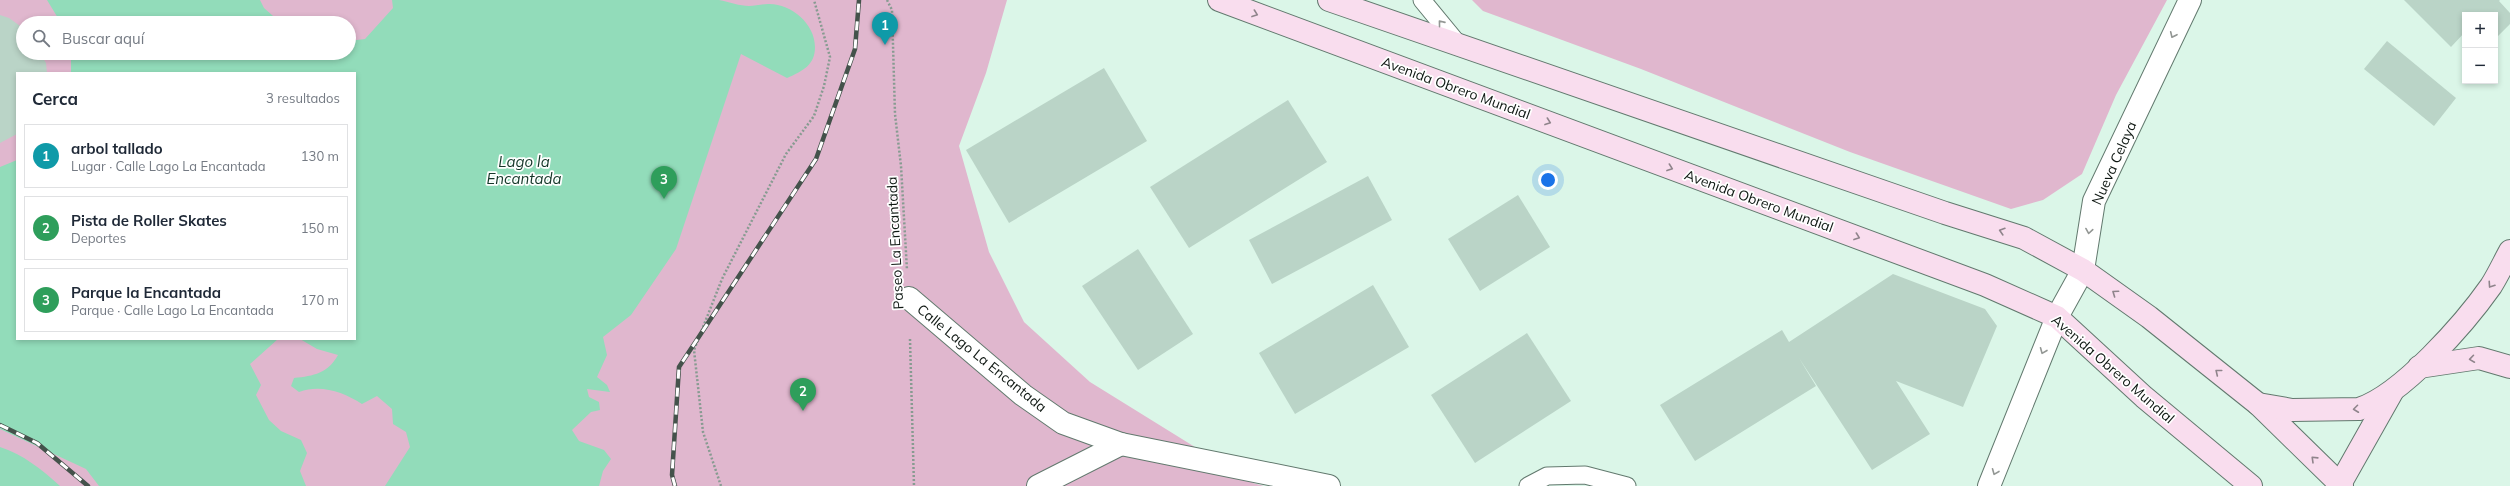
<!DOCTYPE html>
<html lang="es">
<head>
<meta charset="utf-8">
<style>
	body { margin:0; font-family:Mulish,sans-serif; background:#f2f2f3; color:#1f2937 }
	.controls { position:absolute; right:12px; top:12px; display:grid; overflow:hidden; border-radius:0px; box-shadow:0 2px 6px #0003 }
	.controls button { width:36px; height:36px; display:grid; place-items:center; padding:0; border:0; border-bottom:1px solid #e0e1e3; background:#fff; color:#1f2937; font:20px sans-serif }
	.you { position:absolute; left:1548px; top:180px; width:14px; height:14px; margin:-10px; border:3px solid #fff; border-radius:50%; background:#1a73e8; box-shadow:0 0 0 6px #1a73e833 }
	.badge { display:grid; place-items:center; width:26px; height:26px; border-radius:50%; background:#db2777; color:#fff; font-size:13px; font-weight:700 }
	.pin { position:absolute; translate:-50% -33px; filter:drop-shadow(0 1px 2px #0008) }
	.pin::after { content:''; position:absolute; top:21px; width:14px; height:12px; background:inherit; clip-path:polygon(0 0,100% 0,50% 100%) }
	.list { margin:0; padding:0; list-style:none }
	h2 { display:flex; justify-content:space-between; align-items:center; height:52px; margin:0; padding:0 16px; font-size:17px }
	h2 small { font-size:13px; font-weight:400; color:#747a83 }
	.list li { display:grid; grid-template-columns:26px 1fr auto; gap:12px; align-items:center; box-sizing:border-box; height:64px; margin:0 8px 8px; padding:0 8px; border:1px solid #e0e1e3; border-radius:0px }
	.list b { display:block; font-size:15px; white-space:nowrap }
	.list p { margin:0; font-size:13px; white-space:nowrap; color:#747a83 }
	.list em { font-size:13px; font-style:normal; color:#747a83 }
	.icon { flex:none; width:22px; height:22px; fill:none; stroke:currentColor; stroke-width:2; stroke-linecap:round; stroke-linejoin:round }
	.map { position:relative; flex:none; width:2510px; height:486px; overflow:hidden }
	.search { position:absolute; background:#fff; box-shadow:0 2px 6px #0003; left:16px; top:16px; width:340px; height:44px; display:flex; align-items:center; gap:10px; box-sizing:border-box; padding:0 14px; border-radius:22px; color:#747a83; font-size:15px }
	.panel { position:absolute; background:#fff; box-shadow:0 2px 6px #0003; left:16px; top:72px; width:340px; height:268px; border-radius:0px }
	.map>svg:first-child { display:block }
	.green { fill:#e0b7ce; fill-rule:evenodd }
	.water { fill:#92dcba }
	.building { fill:#bad4c7 }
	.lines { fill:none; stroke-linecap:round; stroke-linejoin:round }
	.lane-casing { stroke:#62796e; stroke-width:19 }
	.street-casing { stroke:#62796e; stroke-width:24 }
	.secondary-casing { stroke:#62796e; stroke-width:24 }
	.path { stroke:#879b91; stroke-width:2.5; stroke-dasharray:2 2; stroke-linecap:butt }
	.lane { stroke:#fff; stroke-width:17 }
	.street { stroke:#fff; stroke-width:22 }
	.secondary { stroke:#f9ddee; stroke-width:22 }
	.rail-casing { stroke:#44524b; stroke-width:4.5 }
	.rail { stroke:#fff; stroke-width:3; stroke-dasharray:9; stroke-linecap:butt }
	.oneway { stroke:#8f848b }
	.oneway2 { stroke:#939794 }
	.labels { text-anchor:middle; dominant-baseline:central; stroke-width:3.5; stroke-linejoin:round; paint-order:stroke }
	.street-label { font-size:14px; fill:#0e1712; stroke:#fff }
	.water-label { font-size:15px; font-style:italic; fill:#143628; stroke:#fff }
</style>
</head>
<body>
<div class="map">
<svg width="2510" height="486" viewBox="0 0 2510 486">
	<rect width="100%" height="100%" fill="#dbf6e8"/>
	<!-- green -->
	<g class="green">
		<path d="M0,0H1007L986,73L959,146L989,252L1024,322L1090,382L1253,483L1264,486H0ZM23,23H349V53H23ZM17,73H355V339H17Z"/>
		<polygon points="1472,0 2167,0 2116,95 2082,174 2043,200 2011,209 1850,152 1641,69 1483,11"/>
	</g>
	<!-- water -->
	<g class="water">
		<polygon points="47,0 260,0 264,8 281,23 61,23"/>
		<path d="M392,0H719C729,2 740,6 749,6C755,6 762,4 768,4C790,3 815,23 815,47C815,65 803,71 787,78L741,54L676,249L631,315L603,337L607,355L597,377L607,385L610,392L587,389L589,397L599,402L600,410L591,412L572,430L579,441L604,450L611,459L603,471L599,486H385L410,447L406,432L393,424L392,409L377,396L362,404C343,392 321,384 299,392L291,386L294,378C314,376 328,373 338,355L317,349L300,339H355V73H71V53H349V41L365,39L393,8Z"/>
		<polygon points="17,160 17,339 278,339 250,364 261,385 256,395 269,420 281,431 301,440 307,453 300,471 306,486 99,486 86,469 0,429 0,167"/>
		<path d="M0,447C24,455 41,469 60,486H0Z"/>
	</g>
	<!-- building -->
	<g class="building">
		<polygon points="2404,0 2500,0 2499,1 2510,13 2510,24 2495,39 2495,15 2465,15 2465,32 2451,47"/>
		<polygon points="0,15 9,18 23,28 23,53 40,53 46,63 47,73 17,73 17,134 0,143"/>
		<polygon points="2387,41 2456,98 2434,126 2364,69"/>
		<polygon points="1104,68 1147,141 1009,223 966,150"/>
		<polygon points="1288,100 1327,162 1189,248 1150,187"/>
		<polygon points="1368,176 1392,220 1272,284 1249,240"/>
		<polygon points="1518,195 1550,247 1480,291 1448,239"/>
		<polygon points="1138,249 1193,334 1138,370 1082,286"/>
		<polygon points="1893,274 1985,309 1997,326 1963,407 1896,381 1930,434 1872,470 1799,358 1816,386 1695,461 1660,405 1782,330 1789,342"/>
		<polygon points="1373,285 1409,347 1295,414 1259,353"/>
		<polygon points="1527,333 1571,401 1475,463 1431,395"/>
	</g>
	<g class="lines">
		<defs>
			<g id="lane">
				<polyline points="1422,0 1459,45"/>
				<polyline points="1528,486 1547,476 1585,475 1627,486"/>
			</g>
			<g id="street">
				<polyline points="909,298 1023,395 1063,423 1121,444 1329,486"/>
				<polyline points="1038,486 1121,444"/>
				<polyline points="1989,486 2057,317 2083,270 2094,201 2190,0"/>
			</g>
			<g id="secondary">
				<polyline points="1219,0 1985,285 2057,317 2144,397 2251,486"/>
				<polyline points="1329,0 1945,213 2024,238 2083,270 2149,317 2258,404 2342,486"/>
				<polyline points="2419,367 2479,358 2510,367"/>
				<path d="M2258,404L2292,410L2359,409C2402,395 2465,323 2491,286C2498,275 2504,262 2510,251"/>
				<polyline points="2339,486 2392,392"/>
			</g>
		</defs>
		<!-- lane casing -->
		<use href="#lane" class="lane-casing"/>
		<!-- street casing -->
		<use href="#street" class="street-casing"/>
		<!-- secondary casing -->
		<use href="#secondary" class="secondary-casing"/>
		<!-- path -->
		<g class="path">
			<polyline points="887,0 892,10 895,114 901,166 907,270"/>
			<polyline points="910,339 914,486"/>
			<polyline points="721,486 703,432 694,350 722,279 786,154 814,116 824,86 830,57 814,0"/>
		</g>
		<!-- lane -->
		<use href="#lane" class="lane"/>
		<!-- street -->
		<use href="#street" class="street"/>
		<!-- secondary -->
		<use href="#secondary" class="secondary"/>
		<defs>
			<g id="rail">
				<polyline points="0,425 37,443 88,486"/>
				<polyline points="675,486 672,475 679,367 816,159 855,49 859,0"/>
			</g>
		</defs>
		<!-- rail casing -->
		<use href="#rail" class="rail-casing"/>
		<!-- rail -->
		<use href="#rail" class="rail"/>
	</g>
	<!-- one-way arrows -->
	<defs><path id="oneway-chevron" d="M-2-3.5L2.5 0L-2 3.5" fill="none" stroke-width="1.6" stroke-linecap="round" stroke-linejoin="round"/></defs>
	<g class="oneway">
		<use href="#oneway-chevron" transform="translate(1255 14) rotate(20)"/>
		<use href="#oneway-chevron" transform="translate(1548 122) rotate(20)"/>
		<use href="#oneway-chevron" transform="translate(1670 168) rotate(20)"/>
		<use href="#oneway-chevron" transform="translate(2002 231) rotate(-163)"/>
		<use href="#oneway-chevron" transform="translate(1857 237) rotate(20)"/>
		<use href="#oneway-chevron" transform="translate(2491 285) rotate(124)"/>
		<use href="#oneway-chevron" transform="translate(2115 293) rotate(-145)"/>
		<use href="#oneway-chevron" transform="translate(2472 359) rotate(172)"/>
		<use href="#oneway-chevron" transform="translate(2218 372) rotate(-141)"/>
		<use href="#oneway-chevron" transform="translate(2356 409) rotate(173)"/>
		<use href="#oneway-chevron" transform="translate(2314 459) rotate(-136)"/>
	</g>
	<g class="oneway2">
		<use href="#oneway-chevron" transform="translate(1441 23) rotate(-129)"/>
		<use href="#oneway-chevron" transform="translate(2173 35) rotate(115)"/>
		<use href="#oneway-chevron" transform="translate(2089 231) rotate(99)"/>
		<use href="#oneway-chevron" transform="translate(2043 351) rotate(112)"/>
		<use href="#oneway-chevron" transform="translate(1995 472) rotate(112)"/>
	</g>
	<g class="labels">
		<!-- street labels -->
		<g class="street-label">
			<text transform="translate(1456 88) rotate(20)">Avenida Obrero Mundial</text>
			<text transform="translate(2114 163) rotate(-66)">Nueva Celaya</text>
			<text transform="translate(1759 201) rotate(20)">Avenida Obrero Mundial</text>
			<text transform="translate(895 243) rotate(-93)">Paseo La Encantada</text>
			<text transform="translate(982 358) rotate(39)">Calle Lago La Encantada</text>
			<text transform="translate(2113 369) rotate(41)">Avenida Obrero Mundial</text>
		</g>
		<!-- water labels -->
		<g class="water-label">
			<text x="524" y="161">Lago la<tspan x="524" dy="17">Encantada</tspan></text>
		</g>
	</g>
</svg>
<div class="controls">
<button>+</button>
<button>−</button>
</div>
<div class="you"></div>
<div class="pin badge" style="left:885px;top:45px;background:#0f9aa8">1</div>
<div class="pin badge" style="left:803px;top:411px;background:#2e9e5b">2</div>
<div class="pin badge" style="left:664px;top:199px;background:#2e9e5b">3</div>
<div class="search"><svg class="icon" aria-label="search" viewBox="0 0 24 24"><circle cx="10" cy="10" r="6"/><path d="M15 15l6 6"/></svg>Buscar aquí</div>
<section class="panel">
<h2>Cerca<small>3 resultados</small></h2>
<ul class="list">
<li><span class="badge" style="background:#0f9aa8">1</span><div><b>arbol tallado</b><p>Lugar · Calle Lago La Encantada</p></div><em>130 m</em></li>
<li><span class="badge" style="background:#2e9e5b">2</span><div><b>Pista de Roller Skates</b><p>Deportes</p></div><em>150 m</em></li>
<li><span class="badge" style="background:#2e9e5b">3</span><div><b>Parque la Encantada</b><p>Parque · Calle Lago La Encantada</p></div><em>170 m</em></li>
</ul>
</section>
</div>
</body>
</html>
